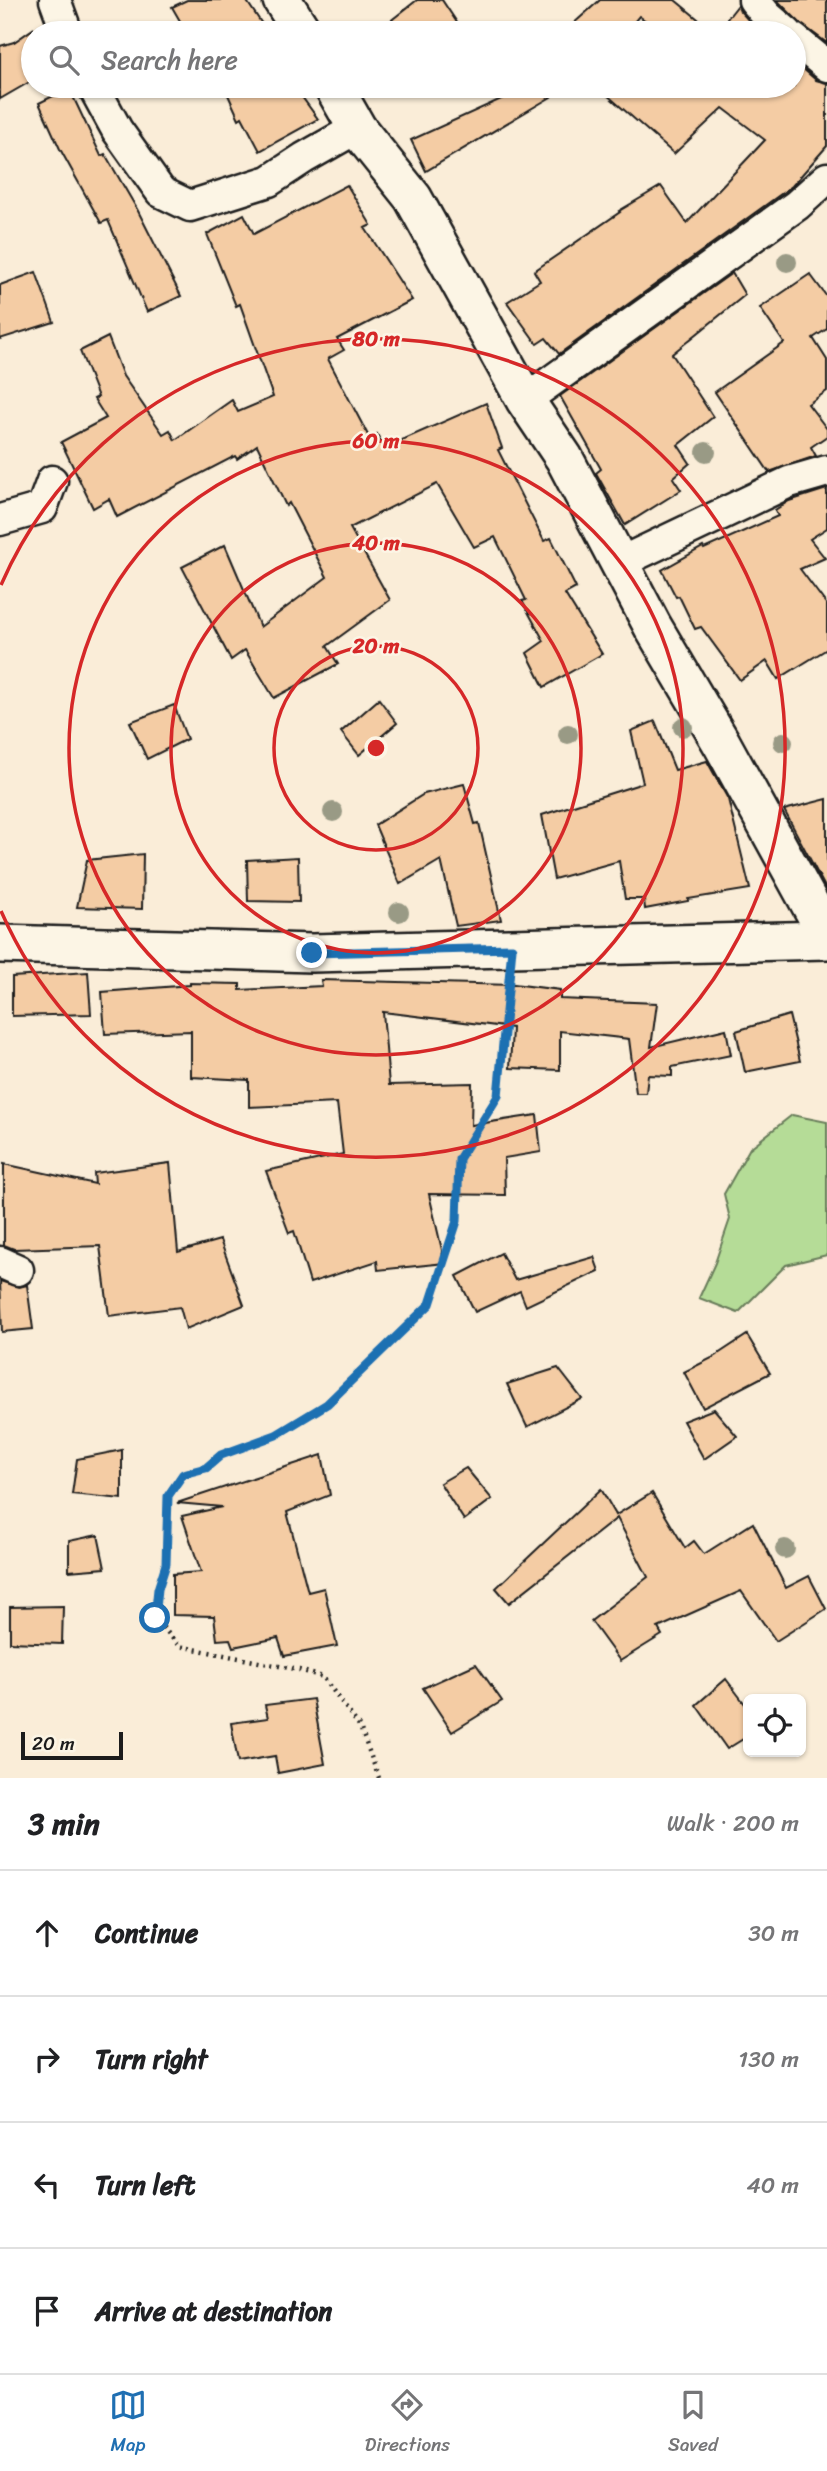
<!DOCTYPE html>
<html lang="en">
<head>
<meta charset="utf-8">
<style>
	body { margin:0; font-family:Sriracha,sans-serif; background:#f2f2f2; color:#202124 }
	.controls { position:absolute; right:21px; bottom:21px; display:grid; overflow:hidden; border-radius:10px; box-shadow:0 2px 5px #0004 }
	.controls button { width:63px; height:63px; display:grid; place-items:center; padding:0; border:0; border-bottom:2px solid #e0e0e0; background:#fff; color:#202124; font:35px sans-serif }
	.scale { position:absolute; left:21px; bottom:18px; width:102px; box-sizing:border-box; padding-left:7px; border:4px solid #1c1c1c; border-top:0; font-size:19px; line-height:24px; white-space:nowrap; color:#1c1c1c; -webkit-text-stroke:5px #fcf5e5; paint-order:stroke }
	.stop { position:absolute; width:21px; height:21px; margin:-16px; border:5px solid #1f6fb2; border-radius:50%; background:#fff }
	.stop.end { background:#1f6fb2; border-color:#fff; box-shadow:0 2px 7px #0008 }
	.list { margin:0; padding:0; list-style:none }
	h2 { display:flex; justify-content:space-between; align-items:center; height:91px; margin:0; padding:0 28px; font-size:30px }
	h2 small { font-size:23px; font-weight:400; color:#757577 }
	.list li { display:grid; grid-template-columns:46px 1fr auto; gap:21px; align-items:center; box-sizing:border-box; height:126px; padding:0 28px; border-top:2px solid #e0e0e0 }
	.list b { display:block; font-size:26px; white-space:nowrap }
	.list em { font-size:23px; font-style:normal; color:#757577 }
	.icon { flex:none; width:38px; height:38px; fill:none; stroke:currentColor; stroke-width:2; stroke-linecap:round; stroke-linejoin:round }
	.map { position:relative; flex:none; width:827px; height:1778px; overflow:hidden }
	.search { position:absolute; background:#fff; box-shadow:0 2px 5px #0004; left:21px; right:21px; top:21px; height:77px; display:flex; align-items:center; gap:18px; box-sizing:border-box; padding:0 24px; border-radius:38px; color:#757577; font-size:26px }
	.sheet { height:595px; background:#fff }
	nav { display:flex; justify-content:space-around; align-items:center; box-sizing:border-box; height:98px; border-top:2px solid #e0e0e0; background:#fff; font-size:19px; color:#757577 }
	nav a { display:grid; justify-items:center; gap:4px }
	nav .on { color:#1f6fb2 }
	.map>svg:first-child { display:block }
	.green { fill:#b5dc97; stroke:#687c5a; stroke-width:2 }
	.building { fill:#f4cca4; stroke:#1c1c1c; stroke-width:2 }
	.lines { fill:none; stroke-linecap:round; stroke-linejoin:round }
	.minor-casing { stroke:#1c1c1c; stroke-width:35 }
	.tertiary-casing { stroke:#1c1c1c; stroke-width:42 }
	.path { stroke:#1c1c1c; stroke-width:4.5; stroke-dasharray:2 5; stroke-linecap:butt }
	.minor { stroke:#fcf5e5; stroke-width:30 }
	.tertiary { stroke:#fcf5e5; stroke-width:37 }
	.tree { fill:#999a85 }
	.route { stroke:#1f6fb2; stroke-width:9 }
	.ring { fill:none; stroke:#d62828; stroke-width:3.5 }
	.centre { fill:#d62828; stroke:#fcf5e5; stroke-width:3.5 }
	.ring-label { font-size:21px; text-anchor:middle; font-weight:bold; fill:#d62828; stroke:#fcf5e5; stroke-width:5; stroke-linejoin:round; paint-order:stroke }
</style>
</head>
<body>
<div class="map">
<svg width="827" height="1778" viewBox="0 0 827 1778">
	<rect width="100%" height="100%" fill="#faedd8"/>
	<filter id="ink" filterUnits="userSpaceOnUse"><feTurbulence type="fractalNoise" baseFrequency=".0143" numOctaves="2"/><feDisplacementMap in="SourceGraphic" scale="14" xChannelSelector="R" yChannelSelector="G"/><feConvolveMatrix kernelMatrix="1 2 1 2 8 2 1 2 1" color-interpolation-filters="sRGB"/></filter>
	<g filter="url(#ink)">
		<!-- green -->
		<polygon class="green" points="792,1115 827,1122 827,1255 786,1265 738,1313 699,1298 715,1263 730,1219 724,1194 750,1148"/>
		<!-- building -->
		<g class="building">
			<polygon points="187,0 246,0 268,33 187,33 172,7"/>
			<polygon points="417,0 442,0 464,33 375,33"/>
			<polygon points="600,0 675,0 715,33 663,33 639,16 625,33 563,33"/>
			<polygon points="777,0 827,0 827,43 801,24"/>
			<polygon points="738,5 740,11 760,33 716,33"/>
			<polygon points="33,29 33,80 0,99 0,46 14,42"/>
			<polygon points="794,61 816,80 827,83 827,146 792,186 559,354 546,338 537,344 507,302 540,281 534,271 620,212 619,211 661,186 687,223 765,140 723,108 674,154 597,86 794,86"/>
			<polygon points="224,86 294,86 318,119 260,151 242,117 239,119"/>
			<polygon points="530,86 545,86 551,97 426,171 411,140"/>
			<polygon points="69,88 101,156 105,154 137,209 181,296 147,312 108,220 101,223 60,149 39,103"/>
			<polygon points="347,185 371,225 365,228 412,300 337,339 344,350 328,359 370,439 377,434 384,448 486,403 502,448 498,450 544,541 551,538 576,588 565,594 602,654 544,687 527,653 544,641 522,601 526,600 495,537 474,547 437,484 350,528 390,600 327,646 338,664 274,698 245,650 231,660 182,567 225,545 260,627 327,577 289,503 286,506 257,445 237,459 235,456 117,517 109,499 93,508 61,442 106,418 94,399 98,397 80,351 108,337 123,376 163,434 170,430 175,440 232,400 238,412 273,397 240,304 236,306 207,234 244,214 254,234"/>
			<polygon points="36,272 54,322 0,339 0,285"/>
			<polygon points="732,273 745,295 672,354 713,417 678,445 690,463 673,478 681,490 625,525 596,473 601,469 560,396"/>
			<polygon points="810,274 827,297 827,329 813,338 827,360 827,391 808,404 827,429 827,436 811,447 816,456 769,472 715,392 784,343 760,308"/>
			<polygon points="827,489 827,528 810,539 825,558 800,569 827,605 827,649 778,679 767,661 740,680 701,627 695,629 679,596 676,597 662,570 703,547 704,549 778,516 775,510 789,501"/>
			<polygon points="379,699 397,723 359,755 341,732"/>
			<polygon points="174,705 187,739 147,759 130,722"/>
			<polygon points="655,721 675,770 707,761 728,799 750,889 688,899 688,901 645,909 644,899 625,899 619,861 554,879 542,815 643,783 631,731"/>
			<polygon points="464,784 475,824 479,823 501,920 456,926 441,860 400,884 375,825 424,794"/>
			<polygon points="827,799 827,891 784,810"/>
			<polygon points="143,854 142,909 77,907 87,860"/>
			<polygon points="298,857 299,902 248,901 247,860"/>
			<polygon points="88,972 91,1014 12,1016 12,977"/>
			<polygon points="321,980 513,985 513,984 560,990 560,999 657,1003 651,1047 726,1029 731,1055 672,1067 672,1076 648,1075 646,1093 636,1093 629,1039 560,1031 560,1070 510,1068 512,1028 383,1012 389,1085 472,1083 471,1125 537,1115 541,1152 504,1158 505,1195 429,1194 445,1263 378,1270 377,1261 310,1283 294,1231 289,1233 266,1171 343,1154 337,1103 249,1107 249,1080 191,1077 191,1031 105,1034 102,992 190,985 190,983 240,984 240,990 322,986"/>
			<polygon points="789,1015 800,1061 745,1072 736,1031"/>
			<polygon points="170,1163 178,1252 220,1240 244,1305 186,1329 180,1307 109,1316 100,1246 14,1249 4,1245 4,1164 95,1184 94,1173"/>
			<polygon points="501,1253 515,1280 594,1257 599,1271 526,1306 520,1291 475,1312 457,1276"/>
			<polygon points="0,1281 19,1287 27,1285 33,1329 2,1332"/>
			<polygon points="747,1335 770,1373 703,1408 684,1372 712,1358"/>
			<polygon points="558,1368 582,1399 527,1427 507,1384"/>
			<polygon points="714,1409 737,1436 704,1459 683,1421"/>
			<polygon points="122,1450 122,1499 72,1494 77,1459"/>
			<polygon points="322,1455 330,1495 287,1512 308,1592 324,1588 337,1646 284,1656 278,1638 233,1647 230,1639 217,1640 214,1616 173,1615 173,1574 201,1572 182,1516 222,1507 177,1503"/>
			<polygon points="466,1468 492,1499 464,1520 440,1483"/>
			<polygon points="601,1489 616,1515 652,1493 685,1548 694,1541 704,1554 753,1523 786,1588 809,1576 826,1609 776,1641 741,1591 658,1628 662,1635 620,1661 591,1621 648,1577 617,1518 509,1603 496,1588"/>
			<polygon points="98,1535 105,1568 69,1571 69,1541"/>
			<polygon points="63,1606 62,1644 10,1642 10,1607"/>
			<polygon points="476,1664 502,1701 452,1732 423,1688"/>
			<polygon points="726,1679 748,1708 748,1736 727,1749 696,1705"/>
			<polygon points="313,1699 325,1764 278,1773 275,1756 238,1762 231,1723 268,1718 265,1705"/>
		</g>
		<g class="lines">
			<defs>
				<g id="minor">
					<polyline points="55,0 67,33"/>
					<polyline points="754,0 767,16 787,33"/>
					<polyline points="794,39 827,66"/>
					<polyline points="93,86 117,130 161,192 190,206 269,181 304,158 357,128"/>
					<polyline points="525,400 797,205 827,178"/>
					<polyline points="0,520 42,508 52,481"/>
					<polyline points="619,563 789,482 827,471"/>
					<polyline points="0,1262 18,1270"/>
				</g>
				<g id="tertiary">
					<polyline points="282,0 303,33"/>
					<polyline points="333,86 357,128 413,198 525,400 564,458 653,627 722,744 827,935"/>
					<polyline points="0,944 312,953 827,940"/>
				</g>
			</defs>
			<!-- minor casing -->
			<use href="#minor" class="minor-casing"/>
			<!-- tertiary casing -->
			<use href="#tertiary" class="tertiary-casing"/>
			<!-- path -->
			<polyline class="path" points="379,1778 360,1727 323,1677 299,1670 179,1646 155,1618 158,1589 166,1564 168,1496 183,1474 206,1468 221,1455 276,1435 327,1404 430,1304 457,1221 459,1159 498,1096 509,984"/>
			<!-- minor -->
			<use href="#minor" class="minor"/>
			<!-- tertiary -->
			<use href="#tertiary" class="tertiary"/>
		</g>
		<!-- trees -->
		<g class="tree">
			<circle cx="787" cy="262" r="10"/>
			<circle cx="706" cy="452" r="10"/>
			<circle cx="683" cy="727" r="10"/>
			<circle cx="568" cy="734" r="10"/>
			<circle cx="783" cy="742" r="10"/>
			<circle cx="333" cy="812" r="10"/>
			<circle cx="399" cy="912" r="10"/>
			<circle cx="785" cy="1549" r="10"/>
		</g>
	</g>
	<g class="lines" filter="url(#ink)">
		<!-- route -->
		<polyline class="route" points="155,1618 158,1589 166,1564 168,1496 183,1474 206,1468 221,1455 276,1435 327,1404 430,1304 457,1221 459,1159 498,1096 512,948 312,953"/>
	</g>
	<!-- distance rings -->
	<g class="ring">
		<circle cx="376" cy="748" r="102"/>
		<circle cx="376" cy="748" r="205"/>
		<circle cx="376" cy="748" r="307"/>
		<path d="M1 585A409 409 0 1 1 1 911"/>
	</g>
	<circle cx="376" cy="748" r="10" class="centre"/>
	<g class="ring-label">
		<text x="376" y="346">80 m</text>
		<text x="376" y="448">60 m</text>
		<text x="376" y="550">40 m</text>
		<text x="376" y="653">20 m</text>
	</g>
</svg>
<div class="controls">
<button><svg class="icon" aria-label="locate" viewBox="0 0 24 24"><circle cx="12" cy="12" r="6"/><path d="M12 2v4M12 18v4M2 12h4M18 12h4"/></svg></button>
</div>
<div class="scale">20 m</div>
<div class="stop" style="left:155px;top:1618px"></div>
<div class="stop end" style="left:312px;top:953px"></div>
<div class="search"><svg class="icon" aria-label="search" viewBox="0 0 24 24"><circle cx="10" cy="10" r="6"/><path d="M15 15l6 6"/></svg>Search here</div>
</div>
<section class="sheet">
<h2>3 min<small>Walk · 200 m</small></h2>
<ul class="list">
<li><svg class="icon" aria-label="ahead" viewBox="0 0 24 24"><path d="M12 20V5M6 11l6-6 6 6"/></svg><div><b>Continue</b></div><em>30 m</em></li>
<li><svg class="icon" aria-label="right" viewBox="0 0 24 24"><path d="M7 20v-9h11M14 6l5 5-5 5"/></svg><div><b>Turn right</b></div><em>130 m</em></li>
<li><svg class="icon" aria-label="left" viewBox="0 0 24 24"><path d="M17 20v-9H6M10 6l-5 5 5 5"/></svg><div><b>Turn left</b></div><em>40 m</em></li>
<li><svg class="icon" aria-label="arrive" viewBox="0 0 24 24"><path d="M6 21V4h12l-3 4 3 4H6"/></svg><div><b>Arrive at destination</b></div></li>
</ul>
</section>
<nav>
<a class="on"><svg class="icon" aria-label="map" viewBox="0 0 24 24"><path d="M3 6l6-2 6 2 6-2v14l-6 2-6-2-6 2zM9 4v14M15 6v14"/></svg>Map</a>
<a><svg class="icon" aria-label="directions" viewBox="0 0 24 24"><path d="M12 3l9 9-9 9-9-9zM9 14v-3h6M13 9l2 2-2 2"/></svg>Directions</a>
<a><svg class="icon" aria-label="saved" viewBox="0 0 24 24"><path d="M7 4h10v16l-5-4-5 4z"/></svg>Saved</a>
</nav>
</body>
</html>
